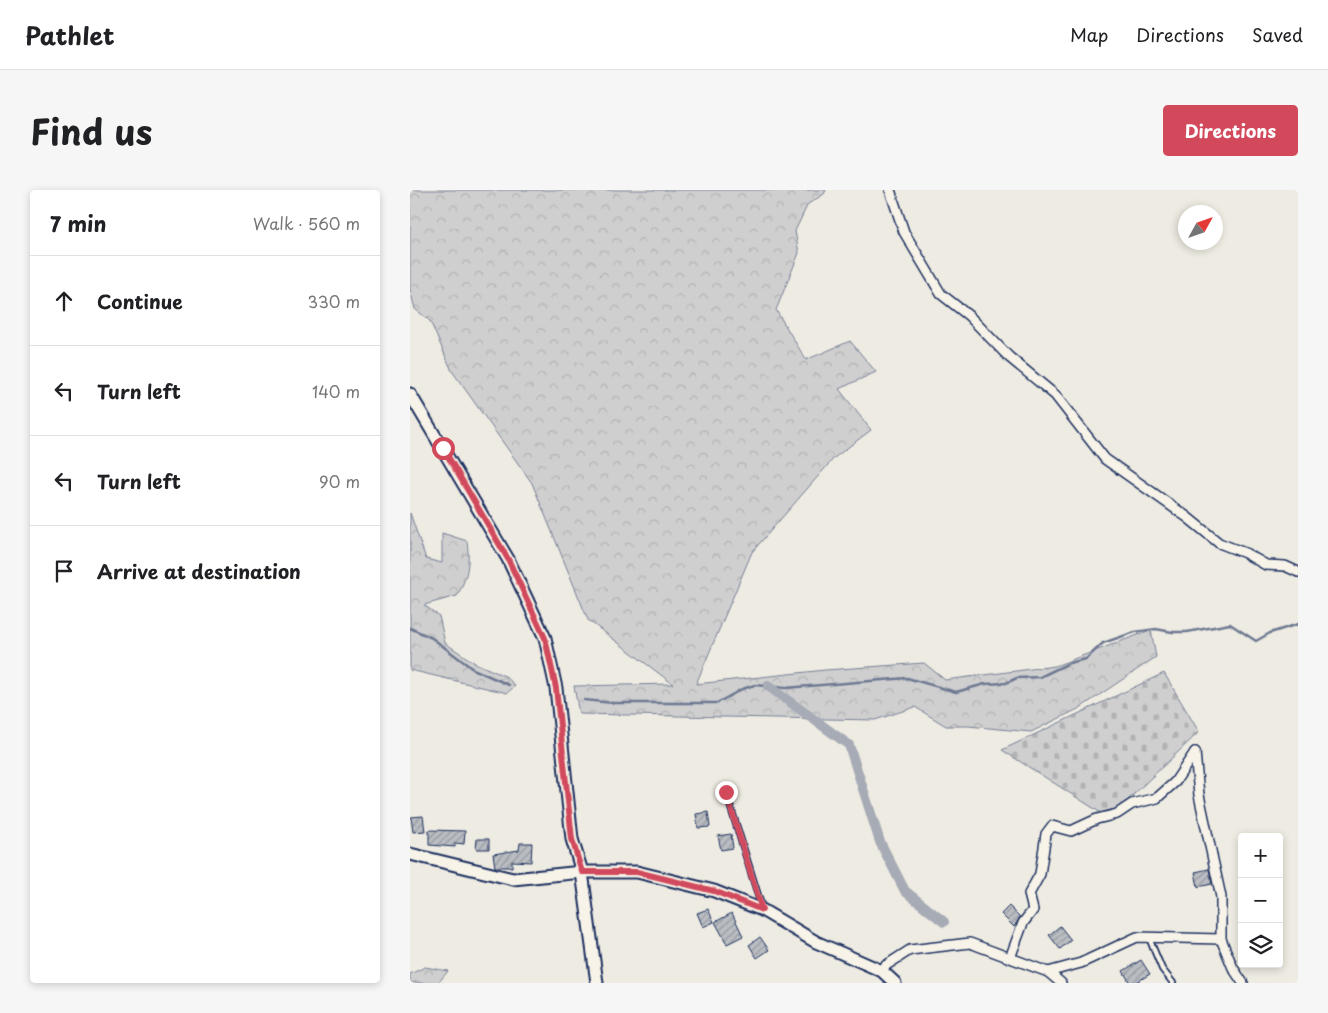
<!DOCTYPE html>
<html lang="en">
<head>
<meta charset="utf-8">
<style>
	body { margin:0; font-family:"Playpen Sans",sans-serif; background:#f6f6f6; color:#202124 }
	.controls { position:absolute; right:15px; bottom:15px; display:grid; overflow:hidden; border-radius:5px; box-shadow:0 2px 8px #0003 }
	.controls button { width:45px; height:45px; display:grid; place-items:center; padding:0; border:0; border-bottom:1px solid #e0e0e0; background:#fff; color:#202124; font:25px sans-serif }
	.compass { position:absolute; left:768px; top:15px; width:45px; height:45px; border-radius:50%; background:#fff; box-shadow:0 2px 8px #0003; rotate:50deg }
	.stop { position:absolute; width:15px; height:15px; margin:-11px; border:4px solid #d1495b; border-radius:50%; background:#fff }
	.stop.end { background:#d1495b; border-color:#fff; box-shadow:0 1px 5px #0008 }
	.list { margin:0; padding:0; list-style:none }
	h2 { display:flex; justify-content:space-between; align-items:center; height:65px; margin:0; padding:0 20px; font-size:21px }
	h2 small { font-size:16px; font-weight:400; color:#757577 }
	.list li { display:grid; grid-template-columns:32px 1fr auto; gap:15px; align-items:center; box-sizing:border-box; height:90px; padding:0 20px; border-top:1px solid #e0e0e0 }
	.list b { display:block; font-size:19px; white-space:nowrap }
	.list em { font-size:16px; font-style:normal; color:#757577 }
	.icon { flex:none; width:28px; height:28px; fill:none; stroke:currentColor; stroke-width:2; stroke-linecap:round; stroke-linejoin:round }
	.map { position:relative; flex:none; width:888px; height:793px; overflow:hidden; border-radius:5px }
	header { display:flex; align-items:center; gap:30px; box-sizing:border-box; height:70px; padding:0 25px; background:#fff; border-bottom:1px solid #e0e0e0 }
	header strong { font-size:24px }
	nav { display:flex; gap:28px; margin-inline-start:auto; font-size:18px }
	.intro { display:flex; align-items:center; justify-content:space-between; box-sizing:border-box; height:120px; padding:0 30px }
	h1 { margin:0; font-size:35px }
	.button { padding:12px 22px; border-radius:5px; background:#d1495b; color:#fff; font-size:18px; font-weight:700 }
	main { display:flex; gap:30px; padding:0 30px }
	aside { flex:1; background:#fff; border-radius:5px; box-shadow:0 2px 8px #0003 }
	.map>svg:first-child { display:block }
	.forest { fill:url(#forest-crowns); stroke:#757f96 }
	.cemetery { fill:url(#cemetery-stones); stroke:#757f96 }
	.lines { fill:none; stroke-linecap:round; stroke-linejoin:round }
	.stream { stroke:#6e7992; stroke-width:2.5 }
	.canal { stroke:#a6abb5; stroke-width:10 }
	.building { fill:url(#building-hatch); stroke:#1b2f5e }
	.lane-casing { stroke:#1b2f5e; stroke-width:8 }
	.street-casing { stroke:#1b2f5e; stroke-width:12 }
	.secondary-casing { stroke:#1b2f5e; stroke-width:15 }
	.lane { stroke:#f7f3e8; stroke-width:4.5 }
	.street { stroke:#f7f3e8; stroke-width:9 }
	.secondary { stroke:#f7f3e8; stroke-width:11 }
	.route { stroke:#d1495b; stroke-width:6 }
</style>
</head>
<body>
<header>
<strong>Pathlet</strong>
<nav><a>Map</a><a>Directions</a><a>Saved</a></nav>
</header>
<div class="intro"><h1>Find us</h1><a class="button">Directions</a></div>
<main>
<aside>
<h2>7 min<small>Walk · 560 m</small></h2>
<ul class="list">
<li><svg class="icon" aria-label="ahead" viewBox="0 0 24 24"><path d="M12 20V5M6 11l6-6 6 6"/></svg><div><b>Continue</b></div><em>330 m</em></li>
<li><svg class="icon" aria-label="left" viewBox="0 0 24 24"><path d="M17 20v-9H6M10 6l-5 5 5 5"/></svg><div><b>Turn left</b></div><em>140 m</em></li>
<li><svg class="icon" aria-label="left" viewBox="0 0 24 24"><path d="M17 20v-9H6M10 6l-5 5 5 5"/></svg><div><b>Turn left</b></div><em>90 m</em></li>
<li><svg class="icon" aria-label="arrive" viewBox="0 0 24 24"><path d="M6 21V4h12l-3 4 3 4H6"/></svg><div><b>Arrive at destination</b></div></li>
</ul>
</aside>
<div class="map">
<svg width="888" height="793" viewBox="0 0 888 793">
	<defs>
		<pattern id="forest-crowns" width="20" height="18" patternUnits="userSpaceOnUse" patternTransform="scale(1.25)"><rect width="20" height="18" fill="#cfcfcf"/><path d="M2 6a3 3 0 1 1 6 0M12 15a3 3 0 1 1 6 0" fill="none" stroke="#b1b2b4"/></pattern>
		<pattern id="cemetery-stones" width="16" height="16" patternUnits="userSpaceOnUse" patternTransform="scale(1.25)"><rect width="16" height="16" fill="#cfcfcf"/><path d="M2 7V4a2 2 0 0 1 4 0v3zM10 15v-3a2 2 0 0 1 4 0v3z" fill="#b1b2b4"/></pattern>
		<pattern id="building-hatch" width="6" height="6" patternUnits="userSpaceOnUse" patternTransform="scale(1.25)"><rect width="6" height="6" fill="#babdc2"/><path d="M-1 1l2-2M0 6l6-6M5 7l2-2" fill="none" stroke="#969aa1"/></pattern>
	</defs>
	<rect width="100%" height="100%" fill="#eeebe2"/>
	<filter id="ink" filterUnits="userSpaceOnUse"><feTurbulence type="fractalNoise" baseFrequency=".02" numOctaves="2"/><feDisplacementMap in="SourceGraphic" scale="10" xChannelSelector="R" yChannelSelector="G"/><feConvolveMatrix kernelMatrix="1 2 1 2 8 2 1 2 1" color-interpolation-filters="sRGB"/></filter>
	<g filter="url(#ink)">
		<!-- forest -->
		<g class="forest">
			<polygon points="0,0 416,0 414,4 398,14 385,41 389,63 366,120 396,170 440,151 466,182 429,199 461,240 424,268 342,362 286,494 415,480 514,473 535,490 645,476 741,440 746,467 670,518 621,542 558,536 536,536 505,517 465,530 169,524 164,496 263,494 178,430 122,293 42,181 20,131 5,119 0,99"/>
			<path d="M0,323L16,369L32,373V343L57,351C60,374 58,386 47,406L14,415L29,426L35,453L65,473L97,487L105,496L97,503L0,480Z"/>
			<polygon points="15,777 38,781 28,793 0,793 0,784"/>
		</g>
		<!-- cemetery -->
		<polygon class="cemetery" points="754,483 789,542 699,628 592,560"/>
		<g class="lines">
			<!-- stream -->
			<g class="stream">
				<polyline points="0,438 22,448 63,479 99,495"/>
				<polyline points="174,510 203,513 307,513 332,499 345,495 375,498 497,488 546,502 575,494 596,493 607,488 630,487 659,473 676,469 693,453 725,442 746,439 762,442 777,442 820,434 846,451 860,443 888,434"/>
			</g>
			<!-- canal -->
			<polyline class="canal" points="358,496 439,555 470,652 495,701 534,732"/>
		</g>
		<!-- building -->
		<g class="building">
			<polygon points="298,622 300,637 288,638 286,624"/>
			<polygon points="13,626 15,641 3,642 1,627"/>
			<polygon points="19,640 55,641 54,654 45,653 45,657 19,655"/>
			<polygon points="321,644 323,658 311,660 308,646"/>
			<polygon points="67,649 79,649 79,659 66,659"/>
			<polygon points="110,653 122,653 121,672 102,671 102,677 85,677 83,664 109,660"/>
			<polygon points="799,679 802,694 788,697 785,682"/>
			<polygon points="599,716 610,727 604,737 591,724"/>
			<polygon points="298,719 304,732 293,737 287,723"/>
			<polygon points="322,723 333,746 317,754 305,732"/>
			<polygon points="650,736 661,750 650,759 639,745"/>
			<polygon points="350,747 359,760 347,768 339,755"/>
			<polygon points="731,770 740,784 725,793 720,793 713,781"/>
		</g>
		<g class="lines">
			<defs>
				<g id="lane">
					<polyline points="316,602 352,718"/>
					<polyline points="739,748 752,779 763,793"/>
				</g>
				<g id="street">
					<polyline points="480,0 494,42 531,104 559,126 599,167 645,205 695,269 777,327 809,353 835,363 856,375 875,376 888,382"/>
					<polyline points="785,562 789,605 811,707 811,749 823,778 833,793"/>
					<polyline points="600,768 613,733 623,720 619,704 630,684 636,644 642,636 661,641 687,629 707,624 722,614 747,608 765,592 785,562"/>
					<polyline points="472,781 475,776 500,760 560,753 638,782 671,773 727,747 811,749"/>
					<polyline points="638,782 651,793"/>
				</g>
				<g id="secondary">
					<polyline points="0,204 98,369 135,448 146,498 162,649 172,682 187,793"/>
					<polyline points="0,664 103,689 172,682 227,682 304,701 352,720 406,752 472,781 485,793"/>
				</g>
			</defs>
			<!-- lane casing -->
			<use href="#lane" class="lane-casing"/>
			<!-- street casing -->
			<use href="#street" class="street-casing"/>
			<!-- secondary casing -->
			<use href="#secondary" class="secondary-casing"/>
			<!-- lane -->
			<use href="#lane" class="lane"/>
			<!-- street -->
			<use href="#street" class="street"/>
			<!-- secondary -->
			<use href="#secondary" class="secondary"/>
		</g>
	</g>
	<g class="lines" filter="url(#ink)">
		<!-- route -->
		<polyline class="route" points="33,258 98,369 135,448 146,498 162,649 172,682 227,682 304,701 352,720 316,602"/>
	</g>
</svg>
<div class="controls">
<button>+</button>
<button>−</button>
<button><svg class="icon" aria-label="layers" viewBox="0 0 24 24"><path d="M12 4l9 5-9 5-9-5zM3 14l9 5 9-5"/></svg></button>
</div>
<svg class="compass" viewBox="-18 -18 36 36"><path d="M0-13l5 13h-10z" fill="#e53935"/><path d="M0 13l5-13h-10z" fill="#757577"/></svg>
<div class="stop" style="left:33px;top:258px"></div>
<div class="stop end" style="left:316px;top:602px"></div>
</div>
</main>
</body>
</html>
